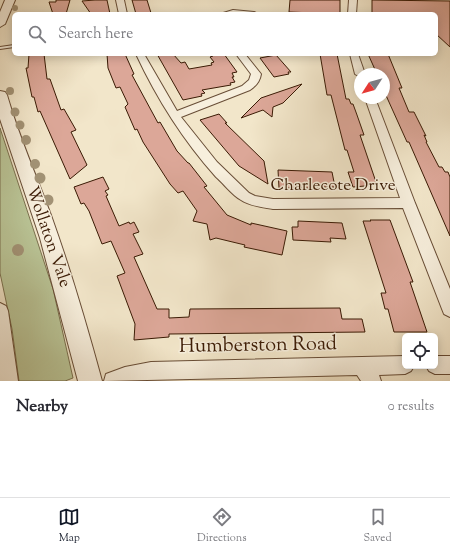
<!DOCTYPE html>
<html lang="en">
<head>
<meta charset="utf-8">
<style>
	body { margin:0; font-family:"Sorts Mill Goudy",serif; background:#f2f2f3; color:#2b2b33 }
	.controls { position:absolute; right:12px; bottom:12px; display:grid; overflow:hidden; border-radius:6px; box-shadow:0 2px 10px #0003 }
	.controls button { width:36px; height:36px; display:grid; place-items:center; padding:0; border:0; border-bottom:1px solid #e1e1e2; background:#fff; color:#2b2b33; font:20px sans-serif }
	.compass { position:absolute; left:354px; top:68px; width:36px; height:36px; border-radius:50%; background:#fff; box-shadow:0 2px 10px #0003; rotate:234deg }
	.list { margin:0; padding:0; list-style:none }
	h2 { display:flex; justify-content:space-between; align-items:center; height:52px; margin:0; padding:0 16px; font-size:17px }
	h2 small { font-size:13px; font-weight:400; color:#7c7c81 }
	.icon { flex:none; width:22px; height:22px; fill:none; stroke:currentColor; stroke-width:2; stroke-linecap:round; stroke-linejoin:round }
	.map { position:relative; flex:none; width:450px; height:381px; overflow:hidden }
	.search { position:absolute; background:#fff; box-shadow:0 2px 10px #0003; left:12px; right:12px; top:12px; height:44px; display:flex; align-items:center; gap:10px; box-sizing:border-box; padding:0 14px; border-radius:6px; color:#7c7c81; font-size:15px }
	.sheet { height:116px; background:#fff }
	nav { display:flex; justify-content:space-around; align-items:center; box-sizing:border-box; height:56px; border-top:1px solid #e1e1e2; background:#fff; font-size:11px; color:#7c7c81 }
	nav a { display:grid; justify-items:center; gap:2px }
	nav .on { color:#111827 }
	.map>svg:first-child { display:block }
	.green { fill:#bac597; stroke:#7a704e }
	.building { fill:#dca798; stroke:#3a1a04 }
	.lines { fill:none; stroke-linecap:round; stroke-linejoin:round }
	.service-casing { stroke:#684d36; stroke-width:2 }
	.minor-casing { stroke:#684d36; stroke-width:2 }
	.tertiary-casing { stroke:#684d36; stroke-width:2 }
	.service { fill:#f7efdd; fill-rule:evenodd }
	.minor { fill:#f7efdd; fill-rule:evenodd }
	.tertiary { fill:#f7efdd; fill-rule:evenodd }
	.tree { fill:#a29275 }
	.labels { text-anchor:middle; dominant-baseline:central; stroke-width:3; stroke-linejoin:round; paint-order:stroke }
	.street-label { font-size:17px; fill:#3a1a04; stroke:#f7efdd }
	.near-street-label { font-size:20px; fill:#3a1a04; stroke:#f7efdd }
</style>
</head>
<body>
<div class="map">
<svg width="450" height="381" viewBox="0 0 450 381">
	<rect width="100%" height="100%" fill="#f2e6ca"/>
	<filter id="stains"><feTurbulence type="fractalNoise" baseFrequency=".005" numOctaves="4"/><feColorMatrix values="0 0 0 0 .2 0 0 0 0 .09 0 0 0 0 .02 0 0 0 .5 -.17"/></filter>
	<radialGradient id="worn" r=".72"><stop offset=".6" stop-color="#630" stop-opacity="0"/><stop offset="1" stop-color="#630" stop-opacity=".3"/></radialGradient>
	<!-- green -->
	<polygon class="green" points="0,128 53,289 73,378 65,381 19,381 12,329 0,273"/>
	<!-- building -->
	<g class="building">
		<polygon points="56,0 70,0 66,14 53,14 49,2 56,2"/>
		<polygon points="95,0 107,0 110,14 91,14 82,1"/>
		<polygon points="132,0 147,0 151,13 136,14"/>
		<polygon points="290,0 340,0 340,14 289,12"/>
		<polygon points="372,0 450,1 450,47 436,34 436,14 372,14"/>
		<polygon points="29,54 44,54 47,79 50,79 61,110 64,109 76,130 71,132 87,165 70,179 40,111 38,112 34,97 32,97 26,68 28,68"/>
		<polygon points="107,54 125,54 134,74 132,75 158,123 160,122 177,151 188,163 189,163 207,186 204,187 227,215 251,225 251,223 287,231 282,255 244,247 245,245 216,238 210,240 207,224 193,221 197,211 183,191 178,193 170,184 143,142 137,129 135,130 125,107 128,104 120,87 116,88 108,68"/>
		<polygon points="157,54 173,54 181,63 185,62 189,69 212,65 211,63 214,62 210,57 213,56 211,54 224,54 237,72 232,73 234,77 232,77 235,82 230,83 231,85 202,90 205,93 201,94 202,96 183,100"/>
		<polygon points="320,54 337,54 346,99 349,99 351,104 353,104 357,115 364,135 360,135 377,185 353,187 348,172 354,172 347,150 345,150 331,95 327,95"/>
		<polygon points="368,54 388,54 402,88 399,88 409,112 414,112 426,136 424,135 427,142 426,142 439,167 442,167 445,172 448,172 450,177 450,236 409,142 407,142 384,91 384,74 377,74"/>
		<polygon points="276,55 291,72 288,72 289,74 274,77 260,58"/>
		<polygon points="302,84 283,103 273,107 272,117 263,110 241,118 261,98"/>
		<polygon points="219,114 227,123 225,123 264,161 268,184 239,166 200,120"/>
		<polygon points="278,170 332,172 335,187 323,187 323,188 279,188"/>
		<polygon points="103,177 109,189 105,191 108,195 106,196 119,226 129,222 130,224 134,222 139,232 133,234 143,254 134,257 157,309 169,309 169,318 189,317 190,309 340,308 342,319 362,319 365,332 169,334 169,337 134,340 135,324 117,276 125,273 111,241 102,244 89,211 84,203 81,204 74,187"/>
		<polygon points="370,220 390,220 413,282 410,282 427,332 394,332 388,309 385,309 381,293 386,293 363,221 371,221"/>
		<polygon points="298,221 342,223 346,239 330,238 331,242 293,240 292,227 298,227"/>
	</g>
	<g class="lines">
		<defs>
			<polygon id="service" points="14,45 14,47 0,49 0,47"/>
			<g id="minor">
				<polygon points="116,0 124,0 127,14 119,14"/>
				<polygon points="349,0 357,0 356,14 348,14"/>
				<polygon points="233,10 254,12 258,14 220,14"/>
				<path d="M136,54H144L177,111L242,86L249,80L251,74L236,54H245L261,74C260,81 256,86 250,90L181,117L217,162L249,193L255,196L273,199L400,198L365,98H375L415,203L450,289V317L444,314L442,309L403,208L273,209C262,207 250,206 241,200C232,195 224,184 216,177C183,140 157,99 136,54Z"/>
				<polygon points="350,54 358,54 365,74 360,74 360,77 355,74"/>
				<polygon points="0,303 6,306 8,311 18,381 0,381"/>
				<polygon points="405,356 405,366 414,366 411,371 405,374 379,375 381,381 361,381 357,375 104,381 106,374 125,367 151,362"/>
				<polygon points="435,356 450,356 450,374 435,374 429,371 426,366 435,366"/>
			</g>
			<g id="tertiary">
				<polygon points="5,0 15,0 5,24 0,27 0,12"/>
				<path d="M0,91L5,92L7,95C19,137 37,177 52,218C71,271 87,326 102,381H78L40,238L0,119Z"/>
			</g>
		</defs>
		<!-- service casing -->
		<use href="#service" class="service-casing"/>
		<!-- minor casing -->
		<use href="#minor" class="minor-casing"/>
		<!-- tertiary casing -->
		<use href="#tertiary" class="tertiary-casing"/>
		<!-- service -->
		<use href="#service" class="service"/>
		<!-- minor -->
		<use href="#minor" class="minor"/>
		<!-- tertiary -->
		<use href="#tertiary" class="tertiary"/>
	</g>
	<!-- trees -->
	<g class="tree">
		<circle cx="15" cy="8" r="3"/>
		<circle cx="10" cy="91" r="4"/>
		<circle cx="15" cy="112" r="4.5"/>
		<circle cx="20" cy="125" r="4.5"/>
		<circle cx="26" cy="140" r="5"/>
		<circle cx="35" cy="164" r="5"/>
		<circle cx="40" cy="178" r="5.5"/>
		<circle cx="48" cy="200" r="5.5"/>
		<circle cx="18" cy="250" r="6"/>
	</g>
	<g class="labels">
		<!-- street labels -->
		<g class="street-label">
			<text x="333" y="186">Charlecote Drive</text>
			<text transform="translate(48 237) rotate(71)">Wollaton Vale</text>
		</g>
		<!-- near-street labels -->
		<g class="near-street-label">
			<text transform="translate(258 346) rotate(-1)">Humberston Road</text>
		</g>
	</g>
	<rect width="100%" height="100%" filter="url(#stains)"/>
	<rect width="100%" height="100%" fill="url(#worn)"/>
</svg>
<div class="controls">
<button><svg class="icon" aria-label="locate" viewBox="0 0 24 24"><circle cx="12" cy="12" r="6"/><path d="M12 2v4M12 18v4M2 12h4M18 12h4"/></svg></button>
</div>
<svg class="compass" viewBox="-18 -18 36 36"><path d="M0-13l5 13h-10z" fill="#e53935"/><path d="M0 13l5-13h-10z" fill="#7c7c81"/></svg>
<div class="search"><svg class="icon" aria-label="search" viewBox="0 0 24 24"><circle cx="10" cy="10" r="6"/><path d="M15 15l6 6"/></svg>Search here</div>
</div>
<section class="sheet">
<h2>Nearby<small>0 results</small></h2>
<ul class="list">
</ul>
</section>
<nav>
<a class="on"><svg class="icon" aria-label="map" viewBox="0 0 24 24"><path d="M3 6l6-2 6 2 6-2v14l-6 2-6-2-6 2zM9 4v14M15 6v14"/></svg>Map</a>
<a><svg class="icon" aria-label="directions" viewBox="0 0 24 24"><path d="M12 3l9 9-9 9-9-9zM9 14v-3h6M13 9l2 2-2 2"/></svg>Directions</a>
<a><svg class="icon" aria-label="saved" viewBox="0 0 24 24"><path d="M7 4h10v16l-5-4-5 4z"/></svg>Saved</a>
</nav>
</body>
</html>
